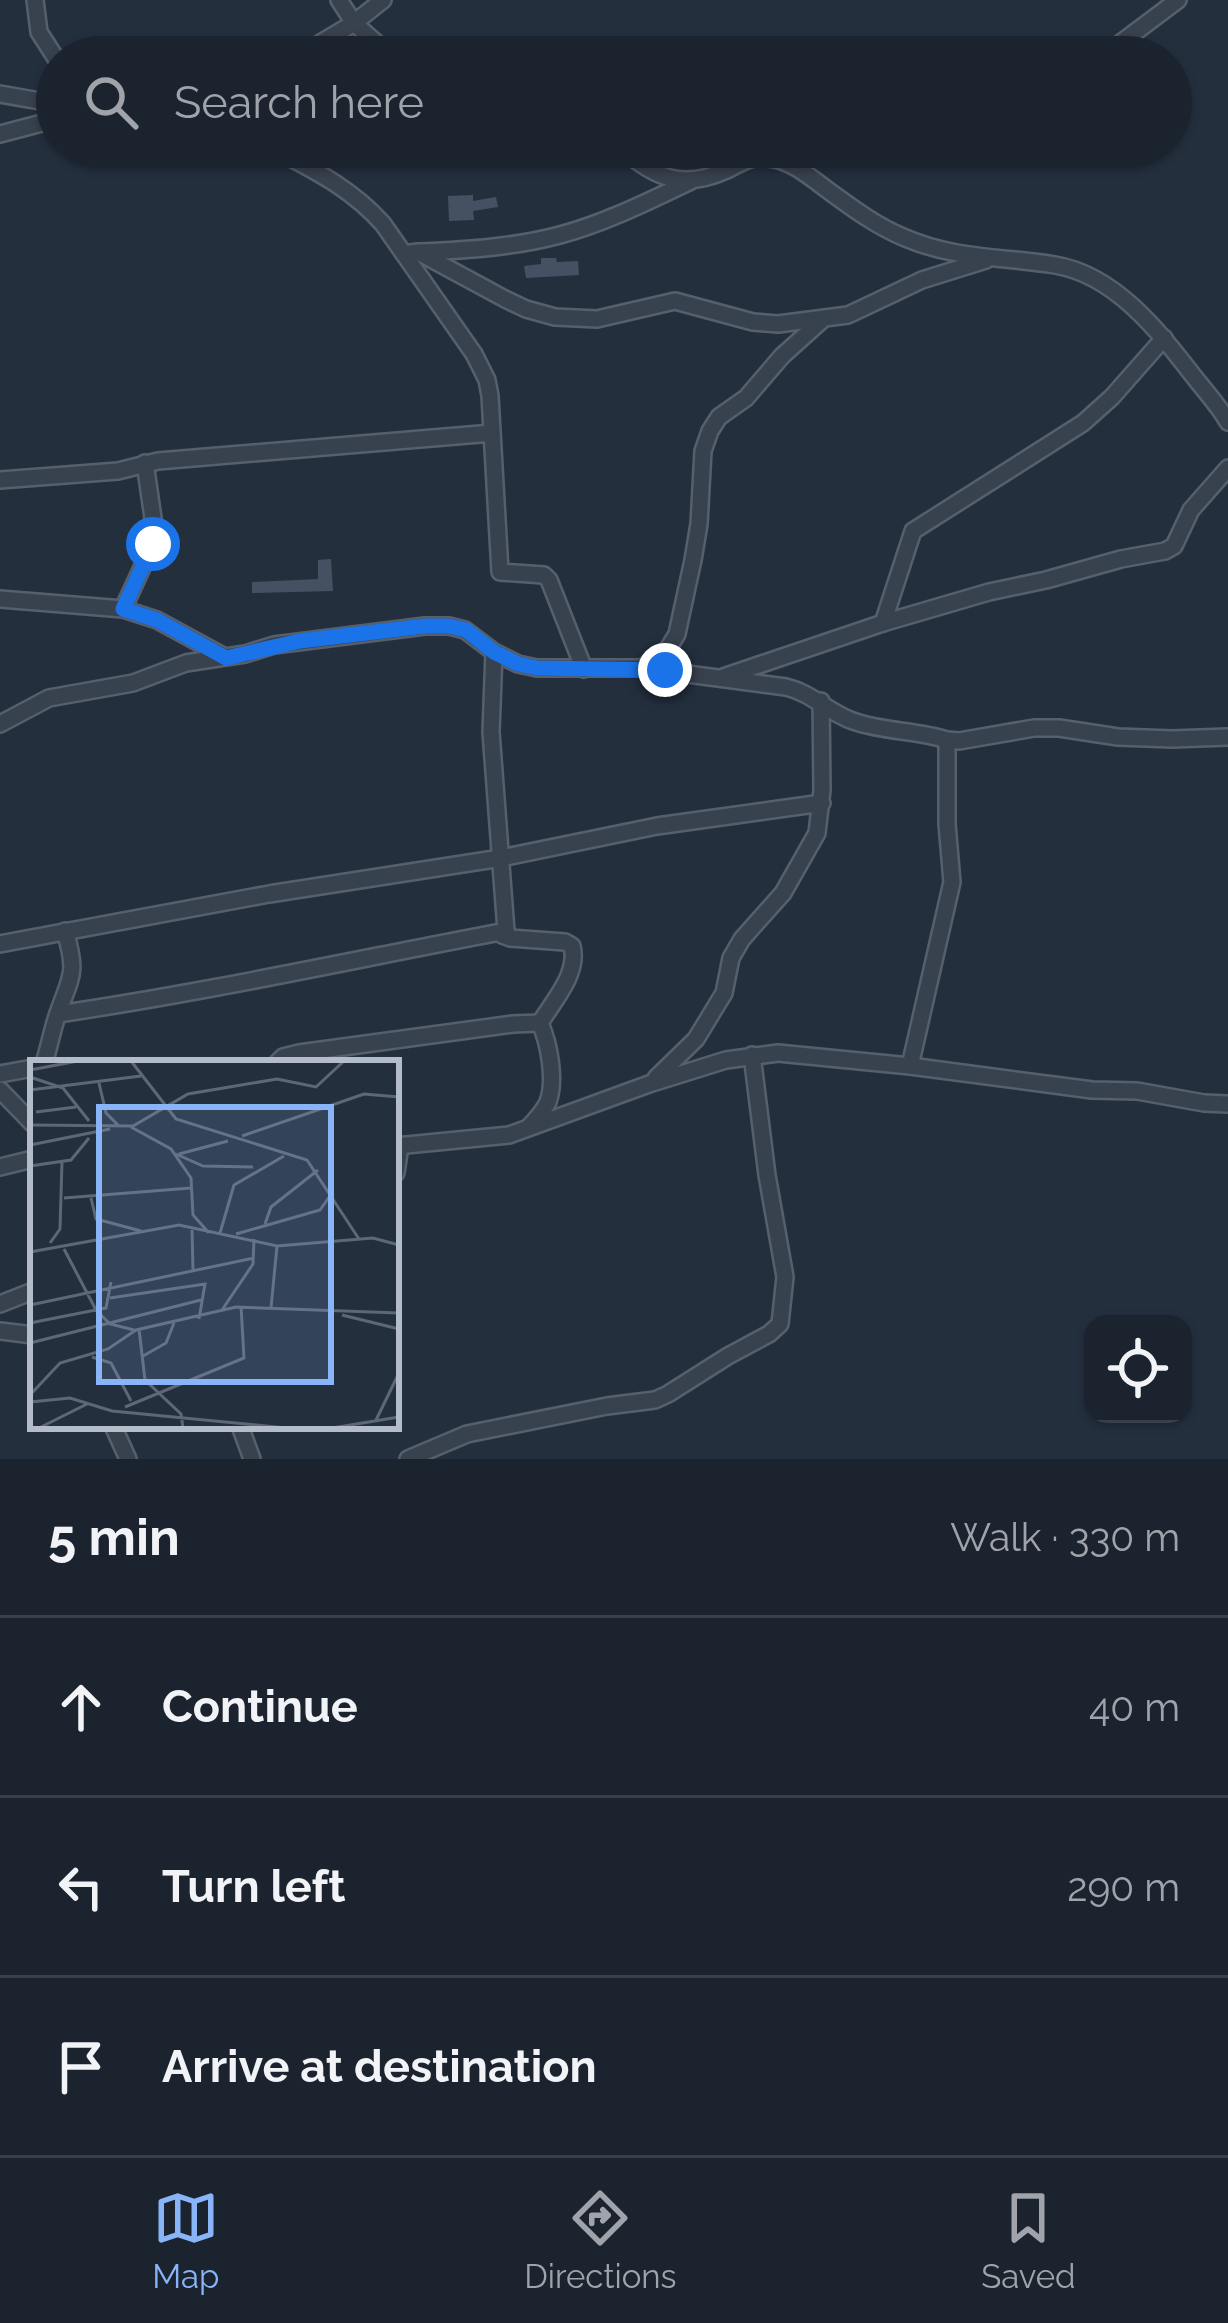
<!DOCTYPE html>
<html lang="en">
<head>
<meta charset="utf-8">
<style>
	body { margin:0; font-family:Raleway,sans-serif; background:#242b36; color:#f1f3f6 }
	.controls { position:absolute; right:36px; bottom:36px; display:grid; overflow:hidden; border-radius:24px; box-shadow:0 3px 9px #0004 }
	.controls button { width:108px; height:108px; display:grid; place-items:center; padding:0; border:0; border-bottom:3px solid #39404a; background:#1b232e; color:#f1f3f6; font:60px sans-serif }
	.stop { position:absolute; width:36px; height:36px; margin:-27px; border:9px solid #1a73e8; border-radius:50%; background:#fff }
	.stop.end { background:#1a73e8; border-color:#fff; box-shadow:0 3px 12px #0008 }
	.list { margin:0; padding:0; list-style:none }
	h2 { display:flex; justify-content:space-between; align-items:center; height:156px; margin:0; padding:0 48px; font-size:51px }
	h2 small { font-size:39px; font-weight:400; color:#a0a4aa }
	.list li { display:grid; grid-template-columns:78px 1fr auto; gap:36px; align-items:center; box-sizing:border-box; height:180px; padding:0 48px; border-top:3px solid #39404a }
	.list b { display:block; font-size:45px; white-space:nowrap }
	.list em { font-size:39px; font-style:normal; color:#a0a4aa }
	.icon { flex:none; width:66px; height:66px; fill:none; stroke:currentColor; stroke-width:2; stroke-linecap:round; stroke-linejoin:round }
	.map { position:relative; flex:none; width:1228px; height:1459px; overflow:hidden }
	.search { position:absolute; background:#1b232e; box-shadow:0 3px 9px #0004; left:36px; right:36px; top:36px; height:132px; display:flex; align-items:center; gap:30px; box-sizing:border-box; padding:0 42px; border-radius:66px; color:#a0a4aa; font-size:45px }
	.sheet { height:696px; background:#1b232e }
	nav { display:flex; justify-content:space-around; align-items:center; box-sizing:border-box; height:168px; border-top:3px solid #39404a; background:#1b232e; font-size:33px; color:#a0a4aa }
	nav a { display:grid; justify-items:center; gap:6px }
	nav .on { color:#8ab4f8 }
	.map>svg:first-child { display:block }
	.building { fill:#455162 }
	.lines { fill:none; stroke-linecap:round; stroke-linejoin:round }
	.minor-casing { stroke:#565f6c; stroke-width:20 }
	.minor { stroke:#38414e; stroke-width:15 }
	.route { stroke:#1a73e8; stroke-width:15 }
	.inset-road { fill:none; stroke:#5e6776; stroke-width:3 }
	.view { fill:#8ab4f8; fill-opacity:0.15; stroke:#8ab4f8; stroke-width:6 }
	.inset-edge { fill:none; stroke:#b4bcc9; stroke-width:6 }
</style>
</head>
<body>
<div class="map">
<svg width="1228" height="1459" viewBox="0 0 1228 1459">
	<rect width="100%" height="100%" fill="#242f3e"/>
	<!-- building -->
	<g class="building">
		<polygon points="473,195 473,201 496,197 498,207 473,211 474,220 449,221 448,196"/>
		<polygon points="541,258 556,258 557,262 578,261 579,275 526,278 524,266 541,264"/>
		<polygon points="331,559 333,591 252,593 252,582 318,579 318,560"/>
	</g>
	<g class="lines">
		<defs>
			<g id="minor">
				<polyline points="35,0 39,32 57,60"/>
				<polyline points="339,0 354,23 392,57"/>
				<polyline points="297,57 354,23 383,0"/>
				<polyline points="1102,57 1178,0"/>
				<polyline points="0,94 57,104"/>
				<polyline points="0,134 57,119"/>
				<path d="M270,147C313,170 350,187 383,224L474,354L487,380L490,396L500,572L544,575L549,580L584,669"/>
				<path d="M619,147C654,177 681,191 727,170C741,163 752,155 769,158C794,161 813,180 833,194C855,210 877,226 903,237C956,260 1001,256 1055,265C1116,275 1160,333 1195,378C1206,392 1219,406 1228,422"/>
				<path d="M421,252C468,250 515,247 560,235C605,223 649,201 691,181"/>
				<polyline points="404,254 418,252 505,299 526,309 555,317 597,319 675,301 753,322 778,324 848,315 922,280 986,260"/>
				<polyline points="0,480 118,471 158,461 492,433"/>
				<polyline points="0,599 123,609 157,620 225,657"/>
				<polyline points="123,609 153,544 153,518 145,463"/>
				<polyline points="883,623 913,531 1083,423 1112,397 1164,338"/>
				<path d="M494,652L491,732L506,931L502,935L510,938L565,942L572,946C579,973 554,1000 540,1023"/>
				<polyline points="642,668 668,649 677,634 693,560 699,524 703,451 710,431 719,417 746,398 782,356 821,321"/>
				<polyline points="723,677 883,623 989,592 1046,580 1121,559 1165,551 1174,546 1191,510 1228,468"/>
				<path d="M0,724L49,698L133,683L186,663L245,654L274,645L425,626H449L465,630L494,652L518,664L537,668H642L786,687C812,693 829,713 853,721C884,732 916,730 947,740L959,741L1034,728H1059L1118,737L1172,739L1228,737"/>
				<polyline points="0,944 269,894 501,858 657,826 822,803"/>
				<path d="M58,1014C208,992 357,959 506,931"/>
				<path d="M44,1063C49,1048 52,1031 57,1016C71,975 78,975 65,931"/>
				<polyline points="277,1063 283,1057 299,1053 513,1024 540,1023"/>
				<polyline points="910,1066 952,882 947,824 947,740"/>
				<polyline points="0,1074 33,1068"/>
				<polyline points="656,1078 696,1039 724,993 731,958 742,939 783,893 817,833 822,790 821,701"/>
				<polyline points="0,1090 33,1124"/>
				<path d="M530,1126C537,1118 544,1111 548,1102C556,1080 549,1043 540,1023"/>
				<polyline points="396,1146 509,1135 649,1084 726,1060 778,1053 910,1066 1092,1090 1137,1091 1204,1103 1228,1104"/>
				<polyline points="0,1167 33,1159"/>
				<polyline points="396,1173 400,1146"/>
				<polyline points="0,1304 33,1291"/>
				<polyline points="0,1331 33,1335"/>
				<polyline points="113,1426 128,1459"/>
				<polyline points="240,1426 252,1459"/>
				<polyline points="408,1459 467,1434 607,1406 655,1400 668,1394 728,1356 769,1334 780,1324 785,1277 767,1175 752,1055"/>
			</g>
		</defs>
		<!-- minor casing -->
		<use href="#minor" class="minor-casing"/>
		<!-- minor -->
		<use href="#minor" class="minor"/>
	</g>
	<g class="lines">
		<!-- route -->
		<polyline class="route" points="153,544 123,609 157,620 226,658 300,641 425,626 449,626 466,630 494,652 518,664 537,668 665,670"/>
	</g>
	<!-- overview -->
	<g transform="translate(30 1060)">
		<rect width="369" height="369" fill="#242f3e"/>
		<path class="inset-road" d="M101,1L146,59L277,100L329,179M0,10L48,1M0,17L33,28L59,61M69,23L76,53L89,66M0,30L111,16M6,52L46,47M0,65L103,66L158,34L247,19L286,27L314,1M101,67L141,89L161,118L163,155L179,173M212,76L334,34L369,37M0,85L80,69M146,94L173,106L223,107M149,94L198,81M0,106L41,100L59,78M34,138L161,128M61,138L66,159L111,171M235,164L241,147L288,110M162,170L163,210M190,173L204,125L254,96M206,174L290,150L302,133M20,183L30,169L32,101M34,189L66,250L80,264L104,270M0,192L149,165L247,186L343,178L369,185M80,238L175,224L169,259M0,245L224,198M241,248L247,186M192,250L223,204L224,179M312,255L369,269M0,263L76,248L81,222M109,269L115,320L151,354L153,368M0,283L171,240M113,296L136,283L144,263M62,297L81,303L101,341M0,335L30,303L78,289L106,270L206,247L369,253M0,342L40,338L82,351L256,368M95,347L214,298L211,246M346,360L369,313M9,368L57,344M302,368L369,357"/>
		<path class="view" d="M69,47H301V322H69Z"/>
		<rect width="369" height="369" class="inset-edge"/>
	</g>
</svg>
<div class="controls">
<button><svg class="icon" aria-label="locate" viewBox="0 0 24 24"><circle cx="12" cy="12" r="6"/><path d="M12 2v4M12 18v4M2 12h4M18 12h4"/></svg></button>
</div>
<div class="stop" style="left:153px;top:544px"></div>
<div class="stop end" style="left:665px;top:670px"></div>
<div class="search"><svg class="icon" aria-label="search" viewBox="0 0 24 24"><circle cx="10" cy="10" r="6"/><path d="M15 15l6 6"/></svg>Search here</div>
</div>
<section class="sheet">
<h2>5 min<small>Walk · 330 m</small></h2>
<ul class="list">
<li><svg class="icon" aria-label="ahead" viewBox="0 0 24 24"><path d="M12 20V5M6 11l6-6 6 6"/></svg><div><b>Continue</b></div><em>40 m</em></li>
<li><svg class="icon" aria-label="left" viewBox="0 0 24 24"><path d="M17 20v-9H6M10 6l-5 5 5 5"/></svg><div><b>Turn left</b></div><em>290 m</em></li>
<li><svg class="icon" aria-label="arrive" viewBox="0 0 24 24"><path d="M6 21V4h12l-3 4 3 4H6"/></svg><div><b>Arrive at destination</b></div></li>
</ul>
</section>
<nav>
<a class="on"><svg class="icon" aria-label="map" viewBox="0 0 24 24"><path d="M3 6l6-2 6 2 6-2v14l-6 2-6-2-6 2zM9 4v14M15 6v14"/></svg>Map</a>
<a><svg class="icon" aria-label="directions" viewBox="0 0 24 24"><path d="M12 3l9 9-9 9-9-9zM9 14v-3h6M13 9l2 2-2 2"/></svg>Directions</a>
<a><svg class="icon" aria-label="saved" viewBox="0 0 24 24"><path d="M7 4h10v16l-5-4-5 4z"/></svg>Saved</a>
</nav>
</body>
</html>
